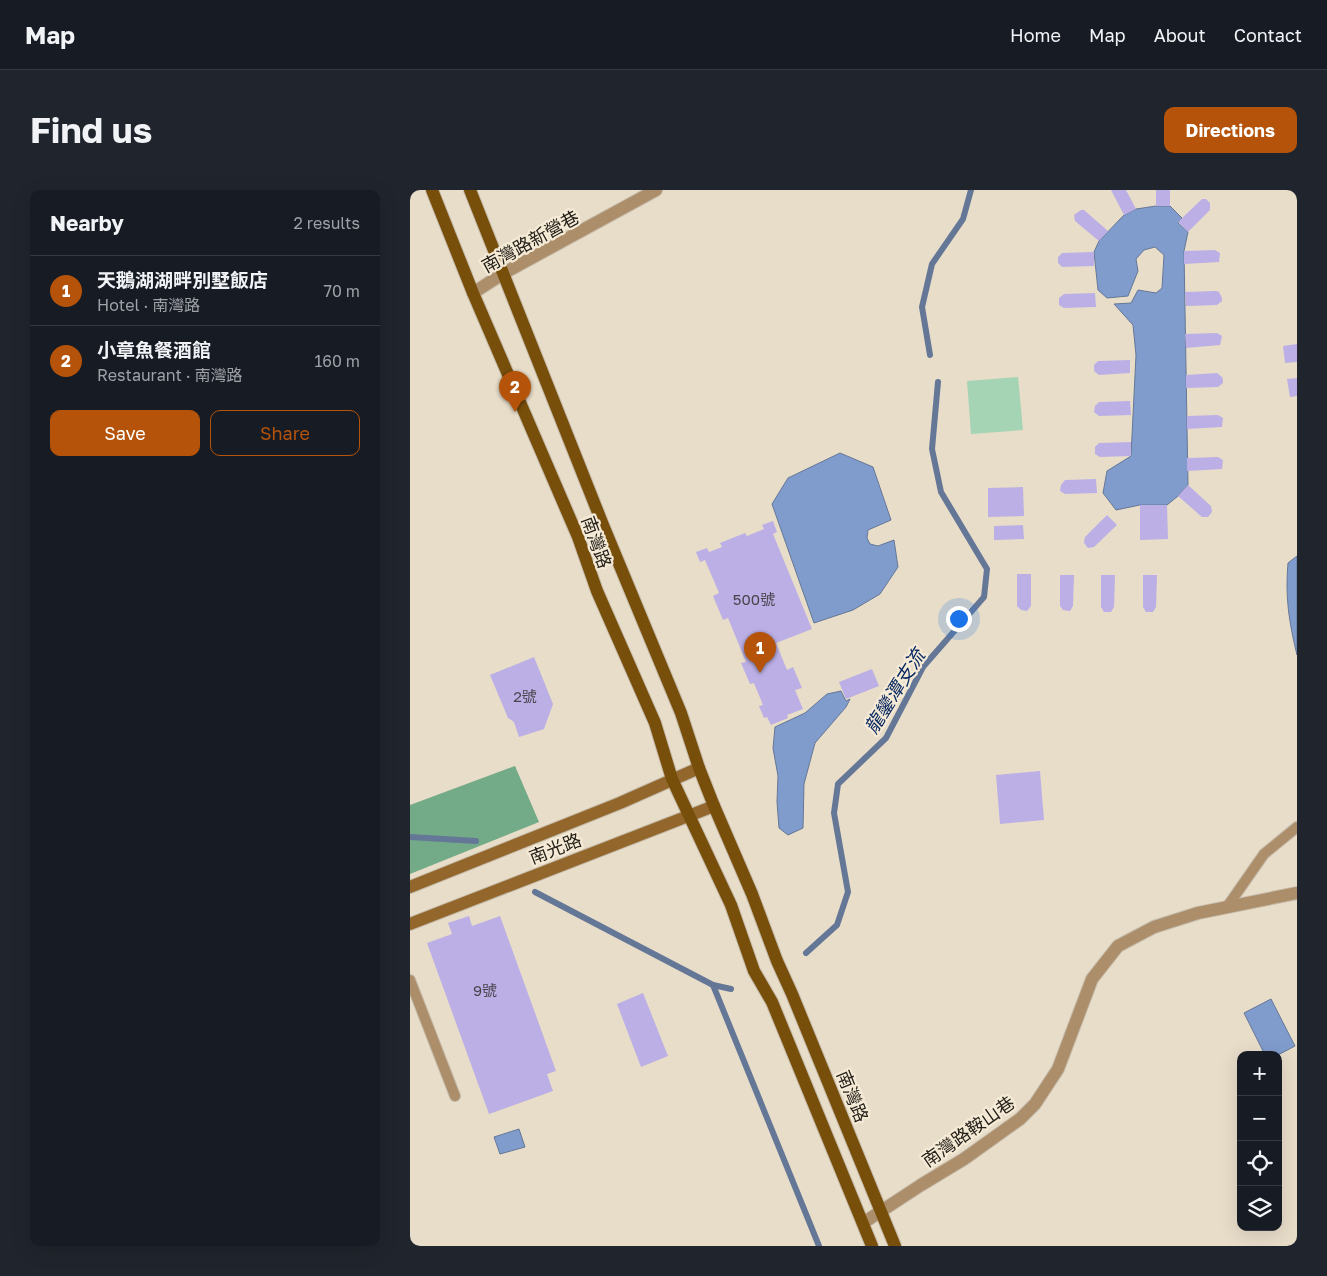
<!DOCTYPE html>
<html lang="en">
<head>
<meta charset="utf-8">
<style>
	body { margin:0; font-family:"Golos Text","Noto Sans TC",sans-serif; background:#20242c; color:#f1f3f6 }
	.controls { position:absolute; right:15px; bottom:15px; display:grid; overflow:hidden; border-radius:10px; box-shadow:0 5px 20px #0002 }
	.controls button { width:45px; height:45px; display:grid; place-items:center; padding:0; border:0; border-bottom:1px solid #363941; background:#171b24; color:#f1f3f6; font:25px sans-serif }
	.you { position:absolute; left:548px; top:428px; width:18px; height:18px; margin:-12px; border:4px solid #fff; border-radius:50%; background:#1a73e8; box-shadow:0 0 0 8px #1a73e833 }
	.badge { display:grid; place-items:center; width:32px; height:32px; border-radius:50%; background:#b45309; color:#fff; font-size:16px; font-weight:700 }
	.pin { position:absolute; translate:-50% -41px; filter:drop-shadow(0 1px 2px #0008) }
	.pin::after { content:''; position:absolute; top:26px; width:18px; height:15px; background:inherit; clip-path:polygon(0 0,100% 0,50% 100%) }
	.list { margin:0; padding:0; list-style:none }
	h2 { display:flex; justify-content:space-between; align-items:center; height:65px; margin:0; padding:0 20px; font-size:21px }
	h2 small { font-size:16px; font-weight:400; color:#9ea1a6 }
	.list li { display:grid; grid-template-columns:32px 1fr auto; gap:15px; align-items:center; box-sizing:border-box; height:70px; padding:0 20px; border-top:1px solid #363941 }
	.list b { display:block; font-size:19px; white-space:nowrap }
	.list p { margin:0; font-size:16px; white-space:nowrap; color:#9ea1a6 }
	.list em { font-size:16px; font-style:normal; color:#9ea1a6 }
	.actions { display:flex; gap:10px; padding:15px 20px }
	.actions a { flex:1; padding:11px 0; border:1px solid #b45309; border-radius:10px; text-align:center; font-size:18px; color:#b45309 }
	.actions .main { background:#b45309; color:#fff }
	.icon { flex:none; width:28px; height:28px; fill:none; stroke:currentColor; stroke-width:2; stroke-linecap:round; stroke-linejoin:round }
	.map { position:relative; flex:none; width:887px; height:1056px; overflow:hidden; border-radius:10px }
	header { display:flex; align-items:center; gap:30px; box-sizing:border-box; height:70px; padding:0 25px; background:#171b24; border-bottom:1px solid #363941 }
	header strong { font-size:24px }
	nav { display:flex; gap:28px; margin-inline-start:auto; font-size:18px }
	.intro { display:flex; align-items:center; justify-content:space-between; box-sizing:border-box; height:120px; padding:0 30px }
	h1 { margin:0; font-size:35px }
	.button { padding:12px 22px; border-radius:10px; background:#b45309; color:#fff; font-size:18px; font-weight:700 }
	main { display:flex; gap:30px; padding:0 30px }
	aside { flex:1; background:#171b24; border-radius:10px; box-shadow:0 5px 20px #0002 }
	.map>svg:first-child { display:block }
	.green { fill:#a5d4b4 }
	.forest { fill:#73aa87 }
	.water { fill:#809ccc; stroke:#657797 }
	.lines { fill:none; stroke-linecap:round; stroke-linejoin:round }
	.stream { stroke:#657797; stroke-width:6 }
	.building { fill:#bbafe6 }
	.lane-casing { stroke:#c5bbaa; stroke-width:12 }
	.street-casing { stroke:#c5bbaa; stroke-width:14 }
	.secondary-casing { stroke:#c5bbaa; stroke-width:14 }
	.primary-casing { stroke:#c5bbaa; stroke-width:14 }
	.lane { stroke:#ad8e6a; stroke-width:10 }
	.street { stroke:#ad8e6a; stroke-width:12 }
	.secondary { stroke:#93672c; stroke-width:12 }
	.primary { stroke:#784e0b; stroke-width:12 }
	.labels { text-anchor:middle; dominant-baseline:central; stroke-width:4.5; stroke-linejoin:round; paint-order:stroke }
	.number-label { font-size:15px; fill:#4a444d }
	.street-label { font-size:18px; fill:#25211a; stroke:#f5ead6 }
	.water-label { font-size:19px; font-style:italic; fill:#082862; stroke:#f5ead6 }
</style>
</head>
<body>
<header>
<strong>Map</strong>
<nav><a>Home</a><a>Map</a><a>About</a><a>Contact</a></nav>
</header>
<div class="intro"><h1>Find us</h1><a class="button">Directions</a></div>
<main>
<aside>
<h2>Nearby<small>2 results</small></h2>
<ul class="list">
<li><span class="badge">1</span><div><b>天鵝湖湖畔別墅飯店</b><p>Hotel · 南灣路</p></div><em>70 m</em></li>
<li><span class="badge">2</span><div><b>小章魚餐酒館</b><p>Restaurant · 南灣路</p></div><em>160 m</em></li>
</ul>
<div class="actions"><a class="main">Save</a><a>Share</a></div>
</aside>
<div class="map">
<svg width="887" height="1056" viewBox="0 0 887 1056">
	<rect width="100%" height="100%" fill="#e8ddc9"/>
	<!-- green -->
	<polygon class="green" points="608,187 613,240 561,244 557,191"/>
	<!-- forest -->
	<polygon class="forest" points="105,576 129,632 0,684 0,615"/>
	<!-- water -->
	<g class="water">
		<polygon points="746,16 760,16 772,28 768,33 778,42 774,61 778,295 768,306 757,315 730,315 706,320 693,303 697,281 721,266 726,165 723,135 704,114 721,113 728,100 746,103 752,98 754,65 745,57 734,60 726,69 728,81 718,106 697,108 688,100 684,62 689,51 714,25 726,19"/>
		<polygon points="430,263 463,277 481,330 458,340 457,348 460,354 468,356 484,350 488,377 470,404 443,420 404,433 362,314 378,288"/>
		<path d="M887,366V465C879,432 875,407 878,373Z"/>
		<polygon points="431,501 436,511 440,509 436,517 405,553 394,594 393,638 378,645 369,638 367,612 368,586 363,558 365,537 395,523 417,504"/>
		<polygon points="861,809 885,856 868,865 855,865 834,823"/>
		<polygon points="109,939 115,957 90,964 84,947"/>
	</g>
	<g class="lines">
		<!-- stream -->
		<g class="stream">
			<polyline points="520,165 512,117 522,74 553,29 561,0"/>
			<polyline points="0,647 66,651"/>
			<polyline points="125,702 303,795 321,799"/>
			<polyline points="396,763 427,735 438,702 424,623 428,594 476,548 513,477 574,407 577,379 531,302 522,259 528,192"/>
			<polyline points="303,795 409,1056"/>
		</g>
	</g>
	<!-- building -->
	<g class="building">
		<polygon points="701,0 716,0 726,19 714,25"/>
		<rect x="746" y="0" width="14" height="16"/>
		<polygon points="792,9 796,9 800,13 800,20 778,42 768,32"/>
		<polygon points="671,20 674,20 698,41 689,51 665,31 664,25"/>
		<polygon points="805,60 810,63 809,72 774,74 774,61"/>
		<polygon points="684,62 684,76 652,77 648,73 648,67 652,63"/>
		<polygon points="806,101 809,102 812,108 812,111 807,115 776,116 775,102"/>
		<polygon points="685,103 686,117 654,118 649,115 649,108 654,104"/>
		<polygon points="807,143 812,146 810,155 776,158 775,144"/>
		<polygon points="887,154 887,172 875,173 873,156"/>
		<polygon points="720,170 720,183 689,185 684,181 684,175 688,171"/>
		<polygon points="807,183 812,187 813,190 813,193 808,197 776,198 776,185"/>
		<polygon points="887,188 887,206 880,207 877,189"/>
		<polygon points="720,211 721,225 689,226 684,222 685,216 689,212"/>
		<polygon points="808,225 813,228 812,237 777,239 777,226"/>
		<polygon points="721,252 721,266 690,267 685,264 685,257 689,253"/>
		<polygon points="808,267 813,270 812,279 777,281 777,268"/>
		<polygon points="686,289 687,303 655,304 650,301 651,295 655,290"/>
		<polygon points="778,295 801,316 802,322 798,327 792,327 768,306"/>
		<polygon points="613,297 614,326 578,327 578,298"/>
		<polygon points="730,315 757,315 758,349 730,350"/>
		<polygon points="697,325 707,335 684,357 678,358 674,353 675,347"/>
		<polygon points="363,331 367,342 363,344 402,439 366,453 377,480 383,477 392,498 385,500 393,519 377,525 378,528 361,535 357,527 354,528 349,516 353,515 344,493 340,494 331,473 336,472 318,428 313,430 303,406 309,403 295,370 290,372 286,362 297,358 299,362 312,357 310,353 335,343 337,346 354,339 352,335"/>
		<polygon points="613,335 614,349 584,350 584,336"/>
		<polygon points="607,384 621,384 621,416 617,421 611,420 607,416"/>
		<polygon points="650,385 664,385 663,416 660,421 653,420 650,416"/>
		<polygon points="691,385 705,385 704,417 701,422 694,422 691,417"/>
		<polygon points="733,385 747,385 746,417 743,422 736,422 733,417"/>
		<polygon points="124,467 143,514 134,539 109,547 104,532 98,528 80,485"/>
		<polygon points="462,479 469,496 436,509 429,492"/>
		<polygon points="630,581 634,630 590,634 586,585"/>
		<polygon points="59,726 62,736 90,726 146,881 137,884 143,901 79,924 17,753 42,744 38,733"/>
		<polygon points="233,803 258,866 231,877 207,814"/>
	</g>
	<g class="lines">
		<defs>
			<g id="lane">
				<polyline points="817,717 854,664 887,637"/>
				<polyline points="0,790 45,906"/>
			</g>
			<g id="street">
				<polyline points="63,103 94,83 246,0"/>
				<polyline points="453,1033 511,995 554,969 610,929 625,914 648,879 682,789 708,756 744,737 788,723 887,703"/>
			</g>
			<g id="secondary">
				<polyline points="0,697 210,613 289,578"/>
				<polyline points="0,734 304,616"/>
			</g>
			<g id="primary">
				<polyline points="22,0 63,103 168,347 187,401 245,533 262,589 321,715 344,781 362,812 462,1056"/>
				<polyline points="60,0 193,335 271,523 289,578 304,616 342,704 367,771 382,804 485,1056"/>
			</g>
		</defs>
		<!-- lane casing -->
		<use href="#lane" class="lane-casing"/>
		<!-- street casing -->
		<use href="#street" class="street-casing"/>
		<!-- secondary casing -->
		<use href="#secondary" class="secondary-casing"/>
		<!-- primary casing -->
		<use href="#primary" class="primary-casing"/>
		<!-- lane -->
		<use href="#lane" class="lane"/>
		<!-- street -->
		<use href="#street" class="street"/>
		<!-- secondary -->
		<use href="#secondary" class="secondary"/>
		<!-- primary -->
		<use href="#primary" class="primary"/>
	</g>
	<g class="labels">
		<!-- number labels -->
		<g class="number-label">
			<text x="344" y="409">500號</text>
			<text x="115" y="506">2號</text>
			<text x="75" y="800">9號</text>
		</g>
		<!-- street labels -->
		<g class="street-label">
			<text transform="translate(120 51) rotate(-29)">南灣路新營巷</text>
			<text transform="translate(187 352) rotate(70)">南灣路</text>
			<text transform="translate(145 658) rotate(-21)">南光路</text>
			<text transform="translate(443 906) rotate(68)">南灣路</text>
			<text transform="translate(558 941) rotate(-35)">南灣路鞍山巷</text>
		</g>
		<!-- water labels -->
		<g class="water-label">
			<text transform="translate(484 501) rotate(-58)">龍鑾潭支流</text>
		</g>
	</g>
</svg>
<div class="controls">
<button>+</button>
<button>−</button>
<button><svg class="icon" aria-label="locate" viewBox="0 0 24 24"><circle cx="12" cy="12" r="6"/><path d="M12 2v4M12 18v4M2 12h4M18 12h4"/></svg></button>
<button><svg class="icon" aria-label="layers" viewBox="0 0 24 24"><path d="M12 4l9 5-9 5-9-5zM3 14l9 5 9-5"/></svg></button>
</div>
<div class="you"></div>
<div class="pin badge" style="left:350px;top:483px">1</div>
<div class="pin badge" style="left:105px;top:222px">2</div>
</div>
</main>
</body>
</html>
